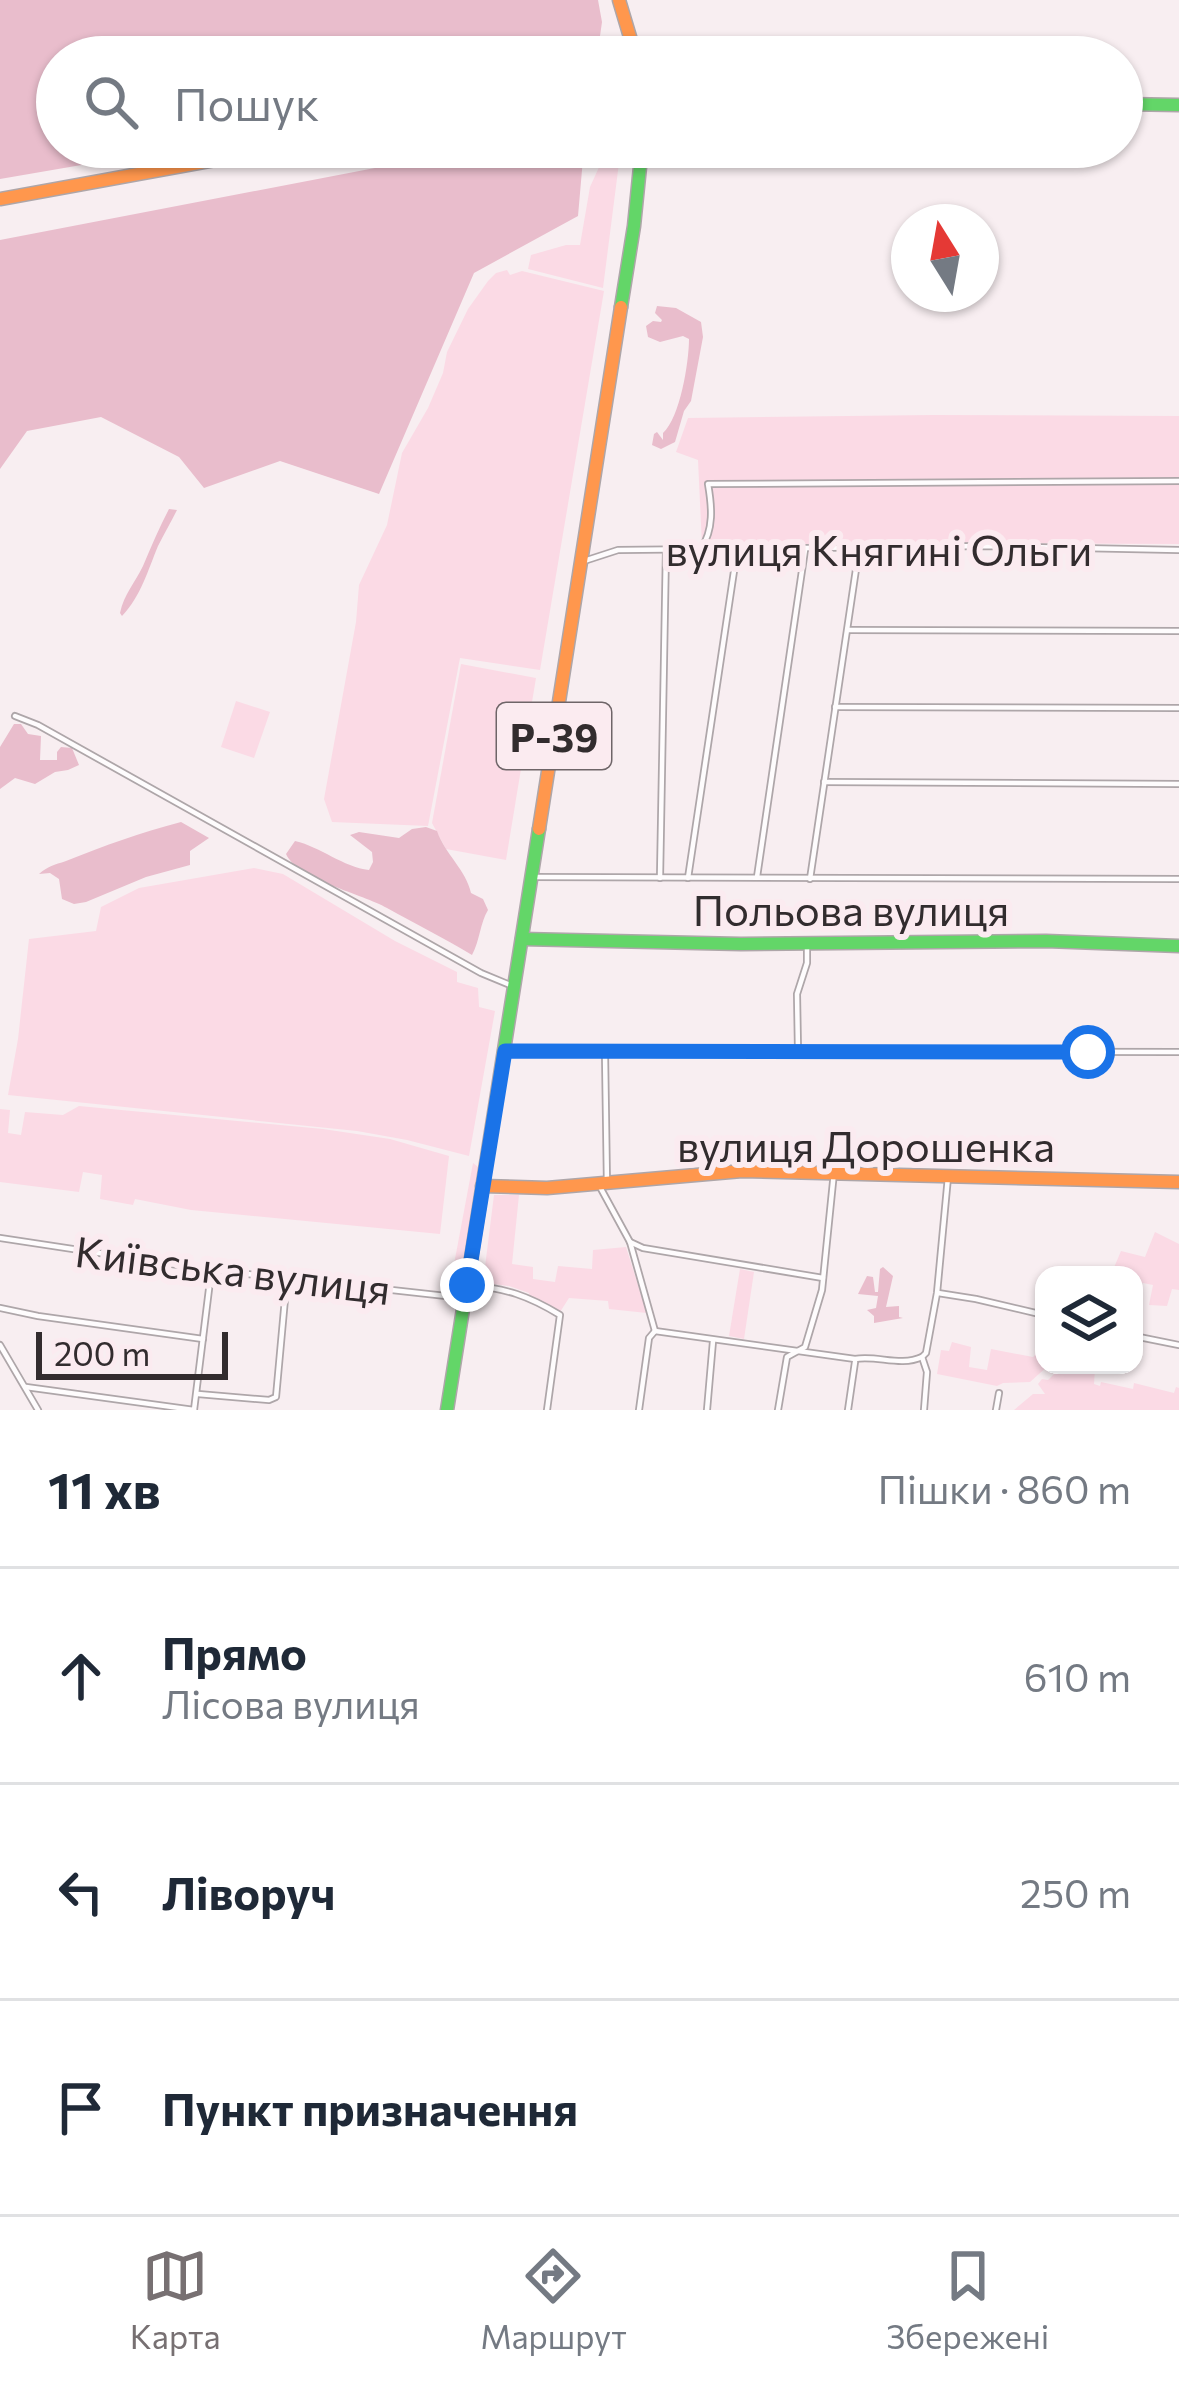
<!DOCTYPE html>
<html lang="uk">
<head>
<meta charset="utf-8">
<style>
	body { margin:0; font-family:Commissioner,sans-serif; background:#f6f6f7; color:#1f2937 }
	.controls { position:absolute; right:36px; bottom:36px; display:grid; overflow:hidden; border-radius:24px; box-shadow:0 3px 9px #0004 }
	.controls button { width:108px; height:108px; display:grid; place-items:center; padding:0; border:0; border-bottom:3px solid #e0e1e3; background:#fff; color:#1f2937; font:60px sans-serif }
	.compass { position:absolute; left:891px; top:204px; width:108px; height:108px; border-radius:50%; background:#fff; box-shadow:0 3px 9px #0004; rotate:349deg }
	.scale { position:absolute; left:36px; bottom:30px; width:192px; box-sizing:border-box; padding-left:12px; border:6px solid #322c2e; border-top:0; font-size:33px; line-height:42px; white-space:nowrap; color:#322c2e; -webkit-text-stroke:9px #fbebf0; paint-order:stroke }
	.stop { position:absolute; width:36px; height:36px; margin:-27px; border:9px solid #1a73e8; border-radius:50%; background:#fff }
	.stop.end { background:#1a73e8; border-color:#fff; box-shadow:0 3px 12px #0008 }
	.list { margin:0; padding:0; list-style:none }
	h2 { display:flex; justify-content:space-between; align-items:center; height:156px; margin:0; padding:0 48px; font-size:51px }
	h2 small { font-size:39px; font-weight:400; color:#747a83 }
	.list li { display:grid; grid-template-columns:78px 1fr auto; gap:36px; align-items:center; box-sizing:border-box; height:216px; padding:0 48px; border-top:3px solid #e0e1e3 }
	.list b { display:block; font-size:45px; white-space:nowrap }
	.list p { margin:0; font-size:39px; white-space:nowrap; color:#747a83 }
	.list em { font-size:39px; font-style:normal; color:#747a83 }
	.icon { flex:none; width:66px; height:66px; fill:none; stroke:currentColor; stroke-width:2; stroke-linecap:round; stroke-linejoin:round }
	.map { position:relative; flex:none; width:1179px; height:1410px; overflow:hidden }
	.search { position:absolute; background:#fff; box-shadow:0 3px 9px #0004; left:36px; right:36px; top:36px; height:132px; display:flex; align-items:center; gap:30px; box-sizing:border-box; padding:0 42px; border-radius:66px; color:#747a83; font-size:45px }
	.sheet { height:804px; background:#fff }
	nav { display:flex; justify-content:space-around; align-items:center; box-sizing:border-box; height:168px; border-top:3px solid #e0e1e3; background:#fff; font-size:33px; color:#747a83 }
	nav a { display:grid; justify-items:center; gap:6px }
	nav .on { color:#777072 }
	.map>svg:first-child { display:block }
	.green { fill:#fbdae5 }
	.forest { fill:#e9bdcc }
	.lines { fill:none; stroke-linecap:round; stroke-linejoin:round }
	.street-casing { stroke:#aea6a9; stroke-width:8 }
	.fast-casing { stroke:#aea6a9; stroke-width:15 }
	.slow-casing { stroke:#aea6a9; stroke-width:15 }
	.street { stroke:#fefcfd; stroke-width:4.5 }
	.fast { stroke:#63d668; stroke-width:12 }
	.slow { stroke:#ff974d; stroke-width:12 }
	.route { stroke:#1a73e8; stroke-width:15 }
	.labels { text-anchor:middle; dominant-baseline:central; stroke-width:12; stroke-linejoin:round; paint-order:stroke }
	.shield { fill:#fbebf0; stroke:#6e6568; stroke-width:3 }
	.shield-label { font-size:39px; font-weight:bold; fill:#322c2e }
	.street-label { font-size:42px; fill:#322c2e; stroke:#fbebf0 }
</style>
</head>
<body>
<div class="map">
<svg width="1179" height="1410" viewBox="0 0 1179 1410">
	<rect width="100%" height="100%" fill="#f8eef1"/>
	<!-- green -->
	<g class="green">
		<polygon points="620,155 603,288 528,269 531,255 566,245 580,245 590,187 600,165"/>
		<polygon points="507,270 510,275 522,271 604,291 540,670 460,658 428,826 332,822 324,799 356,622 359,585 387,525 402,453 428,408 443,373 447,352 468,309 488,281 496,273"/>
		<polygon points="933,415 1179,416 1179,544 943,543 707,548 702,545 698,460 676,452 688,418"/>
		<polygon points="461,664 536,678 506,860 446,849 432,823"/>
		<polygon points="236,701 270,712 254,758 221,747"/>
		<polygon points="254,868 283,874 395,941 457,972 457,982 478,988 479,1007 495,1011 469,1156 407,1140 357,1131 8,1095 18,1039 29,939 96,931 101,907 139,888"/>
		<polygon points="79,1106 323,1129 390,1139 449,1156 440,1234 191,1210 135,1199 133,1205 100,1199 102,1175 83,1172 79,1192 0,1182 0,1109 10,1110 8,1133 21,1135 25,1112 63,1115"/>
		<polygon points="473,1163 478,1167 461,1279 459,1290 451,1292 449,1291"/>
		<polygon points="494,1195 519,1195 512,1264 533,1267 533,1279 555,1282 558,1266 592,1269 593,1250 626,1247 647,1313 609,1309 608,1301 569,1298 560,1312 529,1296 529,1293 509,1286 483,1283"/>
		<polygon points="1155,1232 1179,1244 1179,1290 1172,1289 1167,1306 1149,1305 1153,1285 1138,1282 1139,1276 1113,1270 1121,1251 1145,1257"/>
		<polygon points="740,1269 754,1272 744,1339 729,1336"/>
		<polygon points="952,1342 971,1347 969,1367 987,1370 991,1349 1033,1357 1036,1354 1044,1360 1044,1365 1049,1365 1030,1382 1003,1383 997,1386 937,1374 941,1350 949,1351"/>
		<polygon points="1063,1365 1095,1368 1094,1384 1100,1386 1101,1382 1133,1389 1134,1383 1174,1393 1176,1387 1179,1388 1179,1410 1014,1410 1033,1394 1045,1394 1038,1384 1042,1379 1048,1380"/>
	</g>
	<!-- forest -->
	<g class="forest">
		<polygon points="0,0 598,0 602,22 597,57 57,57 57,147 186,147 0,179"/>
		<polygon points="484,147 584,147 578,216 474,273 379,494 280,461 204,488 179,457 101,417 27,431 0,469 0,240"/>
		<path d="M657,306L676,308L701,322L703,337L691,401L684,411L675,442L661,449L652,445L654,434L657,432L663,440V433C680,418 689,362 689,339L683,336L660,342L648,337L646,326L653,321L661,322L662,320L655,313Z"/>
		<path d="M169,509L177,510C171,522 164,534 158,546C148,570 141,596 122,616L120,613C124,594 135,583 143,566C151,547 159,528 169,509Z"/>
		<polygon points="14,724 21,724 28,734 41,736 40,760 57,760 57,752 61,747 72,748 79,765 68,770 55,772 35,784 15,778 0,789 0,747"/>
		<path d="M181,822L209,838L190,851V865L146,877L86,902L74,904L62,899L59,879L50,873L39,874C48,866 54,865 66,861C106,845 139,833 181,822Z"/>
		<path d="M426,827L437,831C445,854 466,870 471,893L483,899L488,910C480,923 480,940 472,955C444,938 416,924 387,908C363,894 298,880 286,854L295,841C321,847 343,867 369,870L373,862L372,852L350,835L359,832L399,838L412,829Z"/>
		<polygon points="883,1267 893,1276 886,1307 899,1306 899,1317 903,1318 874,1323 874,1316 867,1310 876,1308 878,1296 858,1294 867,1276 873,1277 875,1292 878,1292 880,1269"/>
	</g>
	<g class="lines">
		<defs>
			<g id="street">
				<path d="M701,549C714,529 712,507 708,484L1179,481"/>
				<polyline points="581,562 618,550 985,546 1179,550"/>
				<polyline points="849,630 1179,631"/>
				<polyline points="835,707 1179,708"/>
				<polyline points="15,716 38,725 481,973 510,985"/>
				<polyline points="824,782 1179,784"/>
				<polyline points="532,877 1179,879"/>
				<polyline points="757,877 805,550"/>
				<polyline points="660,878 666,549"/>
				<polyline points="688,878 737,551"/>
				<polyline points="810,879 859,549"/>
				<polyline points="798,1050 797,994 807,963 807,945"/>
				<polyline points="507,1051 1179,1052"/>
				<polyline points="605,1053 607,1185"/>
				<polyline points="600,1187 630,1242 655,1331"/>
				<polyline points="0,1238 211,1270 464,1298"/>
				<polyline points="630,1242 643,1248 823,1278"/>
				<path d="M470,1285C507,1289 527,1295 560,1315L547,1410"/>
				<polyline points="938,1293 976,1299 1044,1315"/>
				<polyline points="0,1308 38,1316 203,1339"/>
				<path d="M655,1331L855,1359C878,1355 900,1367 922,1357"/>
				<polyline points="1134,1336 1179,1345"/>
				<polyline points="0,1345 38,1410"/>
				<polyline points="26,1387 194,1410"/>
				<polyline points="198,1394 269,1400 276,1397 287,1277"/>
				<polyline points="194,1410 211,1273"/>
				<polyline points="639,1410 649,1338 655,1331"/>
				<polyline points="707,1410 713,1341"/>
				<polyline points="778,1410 787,1357 805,1347 822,1290 834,1172"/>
				<polyline points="848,1410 855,1362"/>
				<polyline points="924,1410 927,1372 922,1357 926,1353 937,1293 948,1177"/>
				<polyline points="996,1410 999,1393"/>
			</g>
			<g id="fast">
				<polyline points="1122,104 1179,105"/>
				<polyline points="621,307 634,226 642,147"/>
				<polyline points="522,939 741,944 1046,941 1179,946"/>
				<polyline points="447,1410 539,829"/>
			</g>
			<g id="slow">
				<polyline points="619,0 636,57"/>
				<polyline points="0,199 287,147"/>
				<polyline points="539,829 621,307"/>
				<polyline points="482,1186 547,1188 742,1171 1179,1182"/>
			</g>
		</defs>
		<!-- street casing -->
		<use href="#street" class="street-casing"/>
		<!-- fast casing -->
		<use href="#fast" class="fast-casing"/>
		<!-- slow casing -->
		<use href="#slow" class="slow-casing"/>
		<!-- street -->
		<use href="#street" class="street"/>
		<!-- fast -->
		<use href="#fast" class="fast"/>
		<!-- slow -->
		<use href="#slow" class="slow"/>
	</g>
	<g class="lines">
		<!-- route -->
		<polyline class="route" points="467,1285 505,1051 1088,1052"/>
	</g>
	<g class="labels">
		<!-- shield labels -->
		<rect class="shield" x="497" y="703" width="114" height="66" rx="9"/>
		<g class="shield-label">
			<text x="554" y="736">Р-39</text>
		</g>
		<!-- street labels -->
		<g class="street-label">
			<text x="879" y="549">вулиця Княгині Ольги</text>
			<text x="851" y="909">Польова вулиця</text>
			<text x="866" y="1145">вулиця Дорошенка</text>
			<text transform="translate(233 1269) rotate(7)">Київська вулиця</text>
		</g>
	</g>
</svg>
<div class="controls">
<button><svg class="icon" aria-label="layers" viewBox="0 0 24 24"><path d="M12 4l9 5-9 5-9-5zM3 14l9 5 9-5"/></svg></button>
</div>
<svg class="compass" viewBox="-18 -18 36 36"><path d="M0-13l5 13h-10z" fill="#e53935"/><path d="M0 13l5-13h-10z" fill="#747a83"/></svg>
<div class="scale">200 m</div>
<div class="stop" style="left:1088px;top:1052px"></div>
<div class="stop end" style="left:467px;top:1285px"></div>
<div class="search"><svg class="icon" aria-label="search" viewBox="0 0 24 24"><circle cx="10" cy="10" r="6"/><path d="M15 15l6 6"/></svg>Пошук</div>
</div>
<section class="sheet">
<h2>11 хв<small>Пішки · 860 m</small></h2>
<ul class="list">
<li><svg class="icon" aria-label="ahead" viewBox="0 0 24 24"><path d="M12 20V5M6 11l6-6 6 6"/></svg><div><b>Прямо</b><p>Лісова вулиця</p></div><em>610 m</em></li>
<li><svg class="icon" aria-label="left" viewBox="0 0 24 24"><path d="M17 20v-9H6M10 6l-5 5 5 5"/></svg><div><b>Ліворуч</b></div><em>250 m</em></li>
<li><svg class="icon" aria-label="arrive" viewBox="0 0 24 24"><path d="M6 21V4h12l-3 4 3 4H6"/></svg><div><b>Пункт призначення</b></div></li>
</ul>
</section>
<nav>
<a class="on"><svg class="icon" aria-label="map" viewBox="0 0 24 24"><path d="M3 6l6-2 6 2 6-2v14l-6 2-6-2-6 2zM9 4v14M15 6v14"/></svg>Карта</a>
<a><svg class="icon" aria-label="directions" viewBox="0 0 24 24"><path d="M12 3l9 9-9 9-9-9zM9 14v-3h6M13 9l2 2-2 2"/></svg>Маршрут</a>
<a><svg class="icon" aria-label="saved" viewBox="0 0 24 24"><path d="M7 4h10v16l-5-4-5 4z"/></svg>Збережені</a>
</nav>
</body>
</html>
